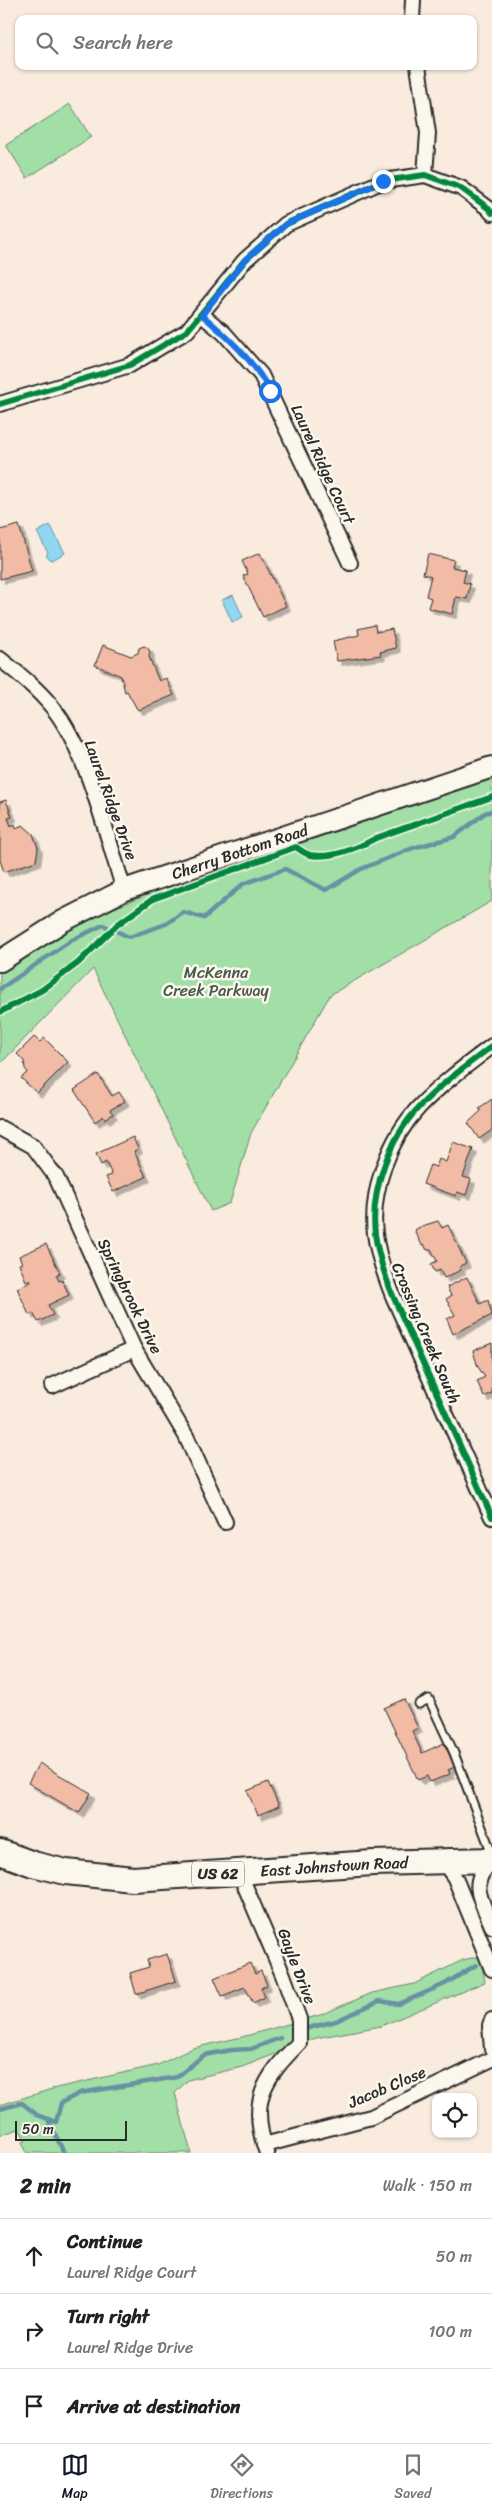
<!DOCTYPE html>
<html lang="en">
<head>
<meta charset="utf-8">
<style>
	body { margin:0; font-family:Sriracha,sans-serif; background:#f6f6f6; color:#202124 }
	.controls { position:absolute; right:15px; bottom:15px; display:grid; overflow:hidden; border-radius:10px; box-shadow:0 1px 4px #0004 }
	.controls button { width:45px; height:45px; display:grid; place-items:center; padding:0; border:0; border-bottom:1px solid #e0e0e0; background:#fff; color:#202124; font:25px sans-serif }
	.scale { position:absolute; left:15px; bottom:12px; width:112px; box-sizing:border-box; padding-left:5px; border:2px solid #2b2b2b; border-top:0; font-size:14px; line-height:18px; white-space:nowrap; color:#2b2b2b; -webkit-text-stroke:4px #fbf7ec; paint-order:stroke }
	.stop { position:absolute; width:15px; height:15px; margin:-11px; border:4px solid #1a73e8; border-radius:50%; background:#fff }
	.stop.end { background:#1a73e8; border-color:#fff; box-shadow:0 1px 5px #0008 }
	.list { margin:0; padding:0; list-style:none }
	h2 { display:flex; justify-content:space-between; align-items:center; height:65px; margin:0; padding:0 20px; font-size:21px }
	h2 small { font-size:16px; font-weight:400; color:#757577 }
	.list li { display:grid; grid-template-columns:32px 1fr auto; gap:15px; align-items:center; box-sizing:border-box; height:75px; padding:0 20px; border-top:1px solid #e0e0e0 }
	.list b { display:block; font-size:19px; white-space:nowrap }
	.list p { margin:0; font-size:16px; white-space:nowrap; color:#757577 }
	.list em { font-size:16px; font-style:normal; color:#757577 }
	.icon { flex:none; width:28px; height:28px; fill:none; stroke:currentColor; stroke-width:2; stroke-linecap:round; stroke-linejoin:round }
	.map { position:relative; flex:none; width:492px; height:2153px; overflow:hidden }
	.search { position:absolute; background:#fff; box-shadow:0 1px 4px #0004; left:15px; right:15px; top:15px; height:55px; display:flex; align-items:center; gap:12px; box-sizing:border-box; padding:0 18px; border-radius:10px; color:#757577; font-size:19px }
	.sheet { height:290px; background:#fff }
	nav { display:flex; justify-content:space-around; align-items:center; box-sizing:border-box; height:70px; border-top:1px solid #e0e0e0; background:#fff; font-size:14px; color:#757577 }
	nav a { display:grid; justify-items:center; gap:2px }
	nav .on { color:#111827 }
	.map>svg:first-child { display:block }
	.green { fill:#a1dfa7; stroke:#668569 }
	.water { fill:#91d7f2; stroke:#6892a2 }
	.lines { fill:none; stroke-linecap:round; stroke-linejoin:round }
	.stream { stroke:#6892a2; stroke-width:4.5 }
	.building { fill:#f1bba5; stroke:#2b2b2b; filter:url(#shadow) }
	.service-casing { stroke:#2b2b2b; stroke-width:11 }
	.minor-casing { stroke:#2b2b2b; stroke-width:18 }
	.secondary-casing { stroke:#2b2b2b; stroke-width:24 }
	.trunk-casing { stroke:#2b2b2b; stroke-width:28 }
	.service { stroke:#fbf7ec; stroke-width:7 }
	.minor { stroke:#fbf7ec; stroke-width:14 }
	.secondary { stroke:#fbf7ec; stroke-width:20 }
	.trunk { stroke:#fbf7ec; stroke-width:24 }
	.cycleway-casing { stroke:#fbf7ec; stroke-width:9 }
	.cycleway { stroke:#00873e; stroke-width:6 }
	.route { stroke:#1a73e8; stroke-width:6 }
	.labels { text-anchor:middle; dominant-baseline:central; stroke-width:5; stroke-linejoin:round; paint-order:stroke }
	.shield { fill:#fbf7ec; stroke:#696865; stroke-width:1 }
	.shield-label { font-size:15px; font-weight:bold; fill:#2b2b2b }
	.street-label { font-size:16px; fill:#2b2b2b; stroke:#fbf7ec }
	.park-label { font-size:16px; fill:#48584a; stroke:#fbf7ec }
</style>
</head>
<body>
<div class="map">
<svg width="492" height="2153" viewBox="0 0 492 2153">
	<defs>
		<filter id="shadow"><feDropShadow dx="4.5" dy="4.5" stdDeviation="0" flood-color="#0004"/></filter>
	</defs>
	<rect width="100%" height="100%" fill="#f9ebde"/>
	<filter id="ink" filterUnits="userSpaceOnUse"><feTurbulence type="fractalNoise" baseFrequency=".02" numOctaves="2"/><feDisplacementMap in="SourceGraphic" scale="10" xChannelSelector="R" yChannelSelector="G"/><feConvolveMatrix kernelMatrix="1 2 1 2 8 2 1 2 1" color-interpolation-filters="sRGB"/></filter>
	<g filter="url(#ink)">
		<!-- green -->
		<g class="green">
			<polygon points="70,104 91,137 27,178 6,145"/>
			<polygon points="492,774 492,901 330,995 251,1133 230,1203 211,1211 93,969 0,1064 0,972 79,922 194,876"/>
			<polygon points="480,1956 485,1982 381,2026 316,2038 242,2067 188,2080 175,2093 191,2153 27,2153 22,2142 26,2141 19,2129 0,2135 0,2105 52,2089 158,2065 193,2048 242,2037 320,2015 372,1993 414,1984 463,1960"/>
		</g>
		<!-- water -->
		<g class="water">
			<polygon points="50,525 65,553 52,560 49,559 46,555 48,553 37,532"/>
			<polygon points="233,595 243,617 232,622 222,600"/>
		</g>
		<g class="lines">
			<!-- stream -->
			<g class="stream">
				<polyline points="0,989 72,940 103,925 129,937 166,924 183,912 204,918 243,884 285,869 326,890 361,869 413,848 454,837 485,813 492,811"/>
				<polyline points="308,2028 336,2021 379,2001 399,2004 445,1984 476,1965"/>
				<polyline points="0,2109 22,2103 37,2115 56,2122 61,2103 80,2093 177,2077 204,2055 231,2050 251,2049 280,2038"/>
				<polyline points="48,2119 64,2153"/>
			</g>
		</g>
		<!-- building -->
		<g class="building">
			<polygon points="19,525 32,571 0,579 0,530"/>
			<polygon points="260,553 286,606 263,617 243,576 248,574 242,561"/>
			<polygon points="428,554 454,560 452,567 466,570 463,582 470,584 467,599 456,597 452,614 428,608 431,598 426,596 431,576 423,574"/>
			<polygon points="375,625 376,632 392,629 396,648 380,652 381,655 337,661 333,641 359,635 358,629"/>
			<polygon points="103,645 131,656 138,653 139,648 144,646 148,648 150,652 149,657 159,681 166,678 174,695 139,710 137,709 127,691 125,692 121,676 95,665"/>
			<polygon points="6,800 12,817 8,818 11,826 15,824 16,828 23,825 33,834 38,848 36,861 4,872 0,860 0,802"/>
			<polygon points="34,1037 40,1042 44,1038 68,1062 37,1093 21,1078 28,1072 25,1069 24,1061 17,1054"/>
			<polygon points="98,1074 112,1096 119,1092 125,1101 110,1110 113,1114 105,1119 103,1116 95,1122 74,1090"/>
			<polygon points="492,1099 492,1130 479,1139 468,1123 481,1111 479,1108"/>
			<polygon points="133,1137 138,1149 134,1151 146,1177 113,1192 106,1177 112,1175 106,1162 101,1165 96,1154"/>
			<polygon points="453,1142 473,1149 463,1177 471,1179 466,1195 457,1192 456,1196 423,1184 430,1165 436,1167 439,1159 446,1162"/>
			<polygon points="438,1221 442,1228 448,1225 466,1263 460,1266 461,1270 444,1278 440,1270 435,1272 431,1264 437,1261 431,1249 427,1250 424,1244 422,1245 415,1232 416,1229 422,1226"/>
			<polygon points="46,1244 60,1273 56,1275 59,1281 62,1280 69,1295 48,1305 53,1315 38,1322 33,1313 29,1315 17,1288 31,1282 30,1279 26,1281 19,1264 22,1263 19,1256"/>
			<polygon points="467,1277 480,1304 488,1300 492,1315 453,1334 447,1319 455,1315 446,1299 451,1296 447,1287"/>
			<polygon points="492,1343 492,1393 484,1397 477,1381 485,1377 478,1367 473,1351"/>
			<polygon points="404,1699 418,1728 412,1731 422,1753 444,1743 455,1767 448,1770 450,1774 430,1782 427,1776 418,1780 384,1708"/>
			<polygon points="39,1763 91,1793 79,1813 28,1783"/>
			<polygon points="268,1782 279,1806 258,1815 247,1791"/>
			<polygon points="167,1954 176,1981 136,1994 130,1973 149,1967 147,1960"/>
			<polygon points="250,1963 255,1974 261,1971 267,1985 261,1988 265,1997 253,2003 245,1987 222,1996 214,1978"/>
		</g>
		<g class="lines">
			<defs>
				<polyline id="service" points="419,1704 429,1699 454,1753 492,1854"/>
				<g id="minor">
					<polyline points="412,19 413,0"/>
					<polyline points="418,66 428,133 425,175"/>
					<polyline points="202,315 224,333 261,375 350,563"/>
					<polyline points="0,404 130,365 187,331 245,260 286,224 383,181 425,175 461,188 488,208 492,213"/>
					<path d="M0,659C19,674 38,689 53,708C87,750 107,837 124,890"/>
					<path d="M492,1046C467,1065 441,1084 419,1107C389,1139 370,1191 375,1234C378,1256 385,1276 393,1296L492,1517"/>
					<polyline points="0,1128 33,1146 56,1177 134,1349 186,1436 225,1522"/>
					<polyline points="52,1386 134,1349"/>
					<polyline points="439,1862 448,1868 455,1878 492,1969"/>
					<path d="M492,1862C467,1882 482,1901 492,1926"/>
					<path d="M239,1872L283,1975L299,2019V2043C264,2078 248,2102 267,2153"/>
					<polyline points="492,2020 490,2025 492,2049"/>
					<polyline points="264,2145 371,2117 492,2059"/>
				</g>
				<g id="secondary">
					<path id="s1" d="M0,961L63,921L124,890L492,767"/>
				</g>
				<g id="trunk">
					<path id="s2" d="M0,1852L33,1864L66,1872L133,1879L373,1863L492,1860"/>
				</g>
			</defs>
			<!-- service casing -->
			<use href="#service" class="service-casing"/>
			<!-- minor casing -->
			<use href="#minor" class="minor-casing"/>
			<!-- secondary casing -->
			<use href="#secondary" class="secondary-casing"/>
			<!-- trunk casing -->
			<use href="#trunk" class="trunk-casing"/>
			<!-- service -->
			<use href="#service" class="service"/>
			<!-- minor -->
			<use href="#minor" class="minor"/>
			<!-- secondary -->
			<use href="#secondary" class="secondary"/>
			<!-- trunk -->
			<use href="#trunk" class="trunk"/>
			<defs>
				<g id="cycleway">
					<polyline points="0,404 130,365 187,331 245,260 286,224 383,181 425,175 461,188 488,208 492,213"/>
					<path d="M0,1012L42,990L78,963L118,924L153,899L296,847C300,850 306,854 310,855C331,859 358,848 376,838L492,797"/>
					<path d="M492,1046C467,1065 441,1084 419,1107C389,1139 370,1191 375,1234C378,1256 385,1276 393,1296L492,1517"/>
				</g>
			</defs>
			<!-- cycleway casing -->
			<use href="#cycleway" class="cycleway-casing"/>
			<!-- cycleway -->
			<use href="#cycleway" class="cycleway"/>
		</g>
	</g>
	<g class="lines" filter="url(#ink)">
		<!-- route -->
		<path class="route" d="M270,391C254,361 228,337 202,315L245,260L286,224L383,181"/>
	</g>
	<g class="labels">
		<!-- shield labels -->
		<rect class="shield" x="192" y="1861.5" width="52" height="25" rx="4"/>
		<g class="shield-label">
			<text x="218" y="1874">US 62</text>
		</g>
		<!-- street labels -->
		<g class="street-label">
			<text transform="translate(323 464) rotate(65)">Laurel Ridge Court</text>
			<text transform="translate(111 800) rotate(70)">Laurel Ridge Drive</text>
			<text stroke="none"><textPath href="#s1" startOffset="265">Cherry Bottom Road</textPath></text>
			<text transform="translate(130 1296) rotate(64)">Springbrook Drive</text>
			<text transform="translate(426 1333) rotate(67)">Crossing Creek South</text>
			<text stroke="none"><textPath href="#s2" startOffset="338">East Johnstown Road</textPath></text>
			<text transform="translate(297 1966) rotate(69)">Gayle Drive</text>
			<text transform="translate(387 2087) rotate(-23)">Jacob Close</text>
		</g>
		<!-- park labels -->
		<g class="park-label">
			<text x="216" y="972">McKenna<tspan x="216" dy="18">Creek Parkway</tspan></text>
		</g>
	</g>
</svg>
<div class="controls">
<button><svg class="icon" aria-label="locate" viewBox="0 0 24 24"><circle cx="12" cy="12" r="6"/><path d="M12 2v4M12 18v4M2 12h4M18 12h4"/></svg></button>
</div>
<div class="scale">50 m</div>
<div class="stop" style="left:270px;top:391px"></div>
<div class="stop end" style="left:383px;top:181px"></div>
<div class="search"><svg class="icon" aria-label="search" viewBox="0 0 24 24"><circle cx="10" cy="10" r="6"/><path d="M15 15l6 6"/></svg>Search here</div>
</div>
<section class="sheet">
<h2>2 min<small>Walk · 150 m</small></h2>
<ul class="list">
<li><svg class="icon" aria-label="ahead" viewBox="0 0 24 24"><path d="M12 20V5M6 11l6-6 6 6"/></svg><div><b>Continue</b><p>Laurel Ridge Court</p></div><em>50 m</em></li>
<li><svg class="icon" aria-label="right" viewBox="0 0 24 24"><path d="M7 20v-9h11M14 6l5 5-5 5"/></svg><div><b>Turn right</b><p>Laurel Ridge Drive</p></div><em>100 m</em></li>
<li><svg class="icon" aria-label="arrive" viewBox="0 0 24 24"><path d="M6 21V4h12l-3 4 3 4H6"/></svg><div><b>Arrive at destination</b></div></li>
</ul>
</section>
<nav>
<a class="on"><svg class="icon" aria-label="map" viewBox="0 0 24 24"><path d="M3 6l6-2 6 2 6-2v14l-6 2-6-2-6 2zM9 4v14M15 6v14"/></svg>Map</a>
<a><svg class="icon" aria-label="directions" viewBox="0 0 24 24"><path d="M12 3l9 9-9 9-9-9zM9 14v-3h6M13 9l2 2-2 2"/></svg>Directions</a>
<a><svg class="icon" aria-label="saved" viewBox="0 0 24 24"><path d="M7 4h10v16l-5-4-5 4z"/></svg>Saved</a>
</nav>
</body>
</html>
